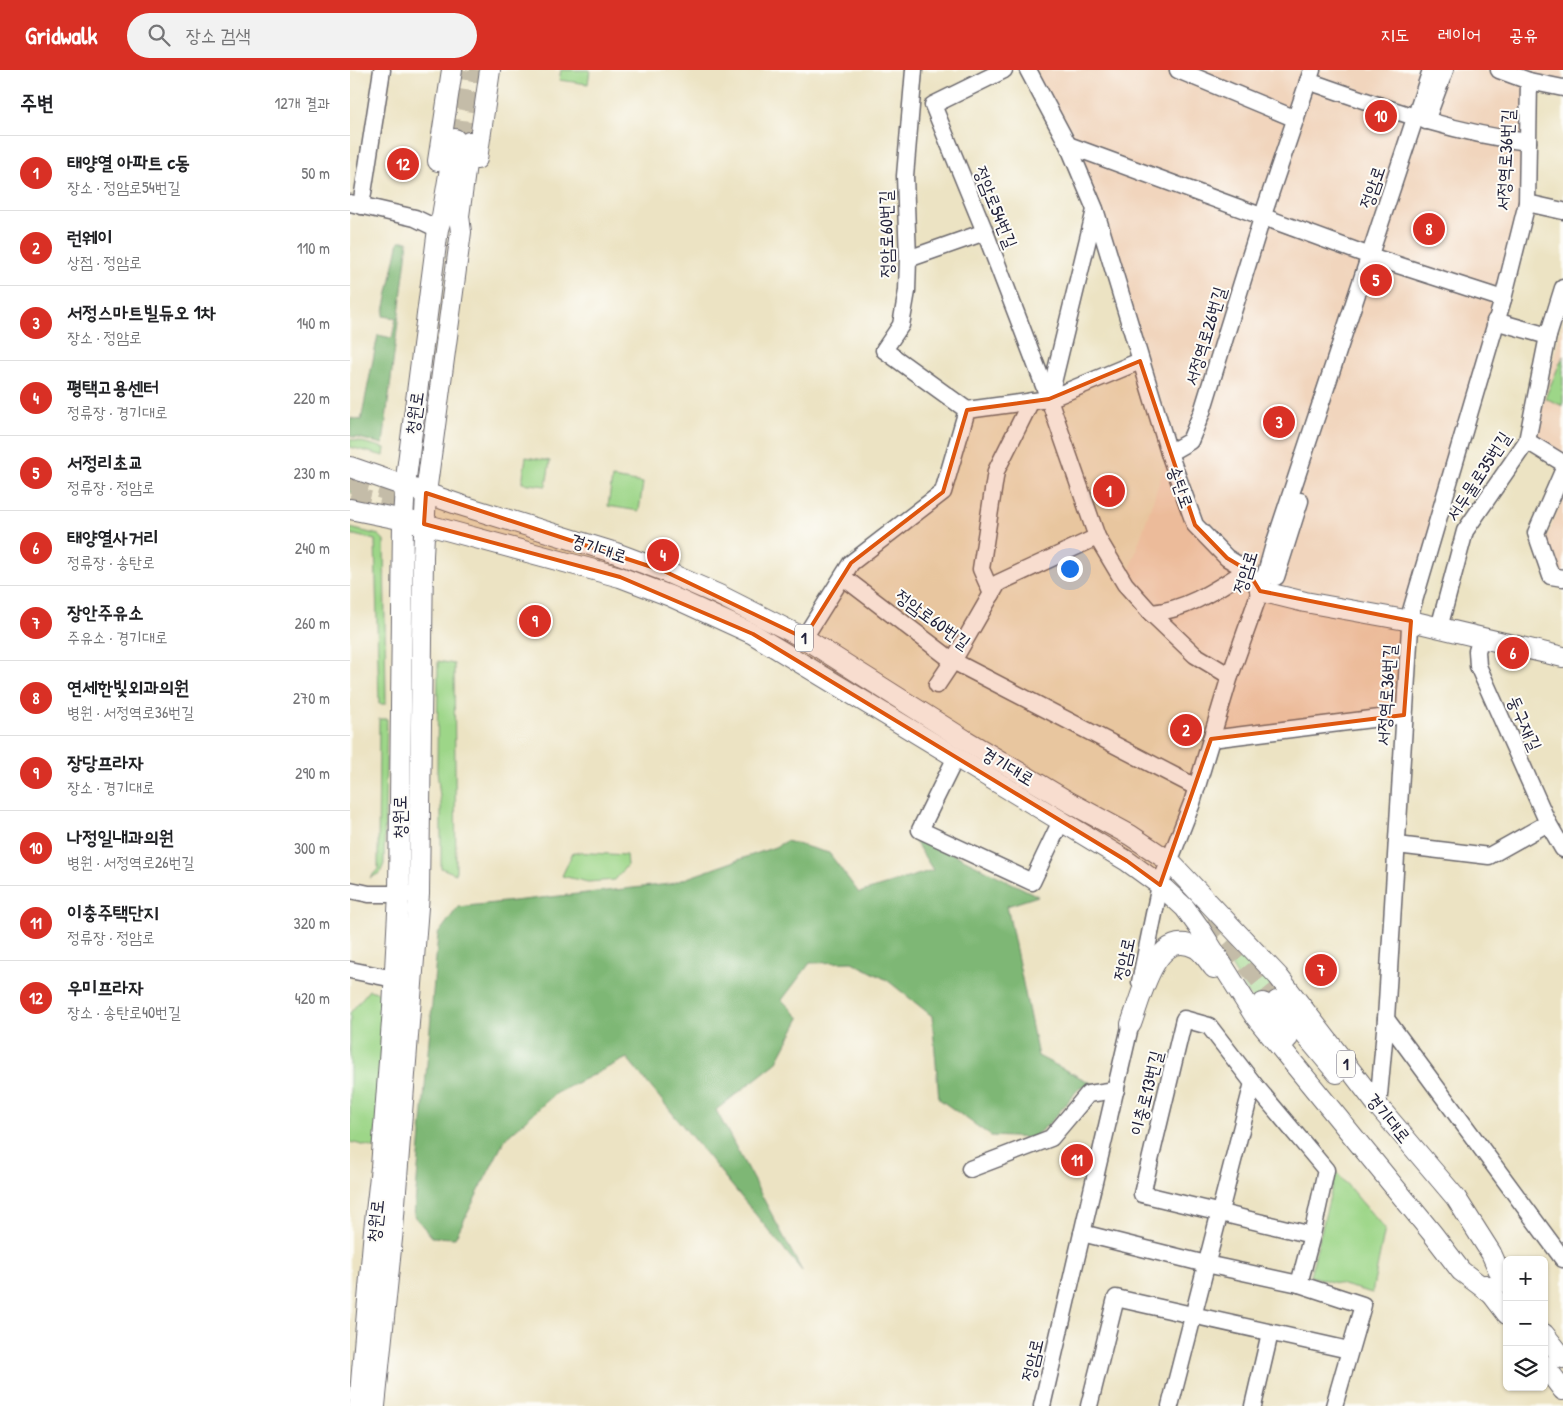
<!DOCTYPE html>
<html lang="ko">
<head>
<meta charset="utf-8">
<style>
	body { margin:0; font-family:"Patrick Hand","Poor Story",sans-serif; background:#f2f2f2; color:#202124 }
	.controls { position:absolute; right:15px; bottom:15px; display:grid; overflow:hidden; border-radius:8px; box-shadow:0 1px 4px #0004 }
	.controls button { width:45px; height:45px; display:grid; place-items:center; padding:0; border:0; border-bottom:1px solid #e0e0e0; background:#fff; color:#202124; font:25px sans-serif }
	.you { position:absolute; left:719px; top:498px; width:18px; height:18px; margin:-12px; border:4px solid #fff; border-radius:50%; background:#1a73e8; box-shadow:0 0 0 8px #1a73e833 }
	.badge { display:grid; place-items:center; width:32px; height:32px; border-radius:50%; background:#d93025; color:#fff; font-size:16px; font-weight:700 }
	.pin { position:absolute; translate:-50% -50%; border:2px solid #fff; box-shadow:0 1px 5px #0006 }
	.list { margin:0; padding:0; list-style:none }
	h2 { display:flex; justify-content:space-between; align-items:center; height:65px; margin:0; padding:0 20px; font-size:21px }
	h2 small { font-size:16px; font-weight:400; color:#757577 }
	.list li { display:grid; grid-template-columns:32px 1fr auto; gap:15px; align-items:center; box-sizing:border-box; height:75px; padding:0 20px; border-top:1px solid #e0e0e0 }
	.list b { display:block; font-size:19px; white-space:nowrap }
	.list p { margin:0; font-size:16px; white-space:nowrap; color:#757577 }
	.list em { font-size:16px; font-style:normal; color:#757577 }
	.icon { flex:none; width:28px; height:28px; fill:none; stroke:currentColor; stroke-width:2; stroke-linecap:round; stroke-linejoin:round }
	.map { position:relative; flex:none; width:1213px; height:1336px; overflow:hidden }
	header { display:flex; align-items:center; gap:30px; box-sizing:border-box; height:70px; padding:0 25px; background:#d93025; color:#fff }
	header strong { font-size:24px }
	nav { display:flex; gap:28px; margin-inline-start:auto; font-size:18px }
	.search { width:350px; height:45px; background:#f2f2f2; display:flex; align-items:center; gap:12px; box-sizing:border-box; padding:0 18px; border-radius:28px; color:#757577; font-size:19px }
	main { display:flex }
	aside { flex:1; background:#fff }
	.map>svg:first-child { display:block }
	.built { fill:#f1d5bd }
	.green { fill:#9dd688; stroke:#607c62 }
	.forest { fill:#7eb774; stroke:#506c58 }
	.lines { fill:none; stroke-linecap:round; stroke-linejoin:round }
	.major-tunnel { stroke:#c4bca8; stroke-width:20; stroke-dasharray:20 10; stroke-linecap:butt }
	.minor-casing { stroke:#69666b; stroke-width:19 }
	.major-casing { stroke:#69666b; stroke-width:22 }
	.minor { stroke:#fff; stroke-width:16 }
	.major { stroke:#fff; stroke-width:20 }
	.marked { fill:#de560e; fill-opacity:0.2; stroke:#de560e; stroke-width:4; stroke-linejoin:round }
	.labels { text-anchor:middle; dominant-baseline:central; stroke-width:4; stroke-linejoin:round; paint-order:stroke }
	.shield { fill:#fdfcf7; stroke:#646373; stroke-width:1 }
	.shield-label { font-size:16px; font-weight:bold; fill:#22223b }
	.street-label { font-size:18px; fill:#22223b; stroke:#fdfcf7 }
</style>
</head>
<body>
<header>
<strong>Gridwalk</strong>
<div class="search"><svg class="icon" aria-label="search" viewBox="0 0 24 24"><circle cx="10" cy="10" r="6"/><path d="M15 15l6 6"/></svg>장소 검색</div>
<nav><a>지도</a><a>레이어</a><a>공유</a></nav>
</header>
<main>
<aside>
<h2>주변<small>12개 결과</small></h2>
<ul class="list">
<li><span class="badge">1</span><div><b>태양열 아파트 c동</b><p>장소 · 정암로54번길</p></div><em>50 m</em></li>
<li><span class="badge">2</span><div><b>런웨이</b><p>상점 · 정암로</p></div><em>110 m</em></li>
<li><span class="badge">3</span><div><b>서정스마트빌듀오 1차</b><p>장소 · 정암로</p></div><em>140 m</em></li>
<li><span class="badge">4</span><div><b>평택고용센터</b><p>정류장 · 경기대로</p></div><em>220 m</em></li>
<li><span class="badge">5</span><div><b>서정리초교</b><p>정류장 · 정암로</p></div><em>230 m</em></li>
<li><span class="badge">6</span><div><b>태양열사거리</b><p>정류장 · 송탄로</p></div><em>240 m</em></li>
<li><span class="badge">7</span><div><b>장안주유소</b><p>주유소 · 경기대로</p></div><em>260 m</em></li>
<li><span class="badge">8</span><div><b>연세한빛외과의원</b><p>병원 · 서정역로36번길</p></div><em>270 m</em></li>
<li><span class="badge">9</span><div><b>장당프라자</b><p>장소 · 경기대로</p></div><em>290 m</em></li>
<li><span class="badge">10</span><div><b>나정일내과의원</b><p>병원 · 서정역로26번길</p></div><em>300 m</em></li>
<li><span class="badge">11</span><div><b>이충주택단지</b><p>정류장 · 정암로</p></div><em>320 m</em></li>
<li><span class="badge">12</span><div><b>우미프라자</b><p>장소 · 송탄로40번길</p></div><em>420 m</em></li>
</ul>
</aside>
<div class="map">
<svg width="1213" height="1336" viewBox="0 0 1213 1336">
	<rect width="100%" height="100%" fill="#fdfcf7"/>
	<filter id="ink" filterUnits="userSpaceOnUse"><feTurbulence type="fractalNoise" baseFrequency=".02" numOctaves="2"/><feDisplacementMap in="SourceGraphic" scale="10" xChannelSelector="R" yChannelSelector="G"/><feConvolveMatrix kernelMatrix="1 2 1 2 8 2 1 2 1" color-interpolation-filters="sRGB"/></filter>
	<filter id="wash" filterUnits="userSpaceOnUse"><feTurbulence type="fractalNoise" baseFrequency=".0096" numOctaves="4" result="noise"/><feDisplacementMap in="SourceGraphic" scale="20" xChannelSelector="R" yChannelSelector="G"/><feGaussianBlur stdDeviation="1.12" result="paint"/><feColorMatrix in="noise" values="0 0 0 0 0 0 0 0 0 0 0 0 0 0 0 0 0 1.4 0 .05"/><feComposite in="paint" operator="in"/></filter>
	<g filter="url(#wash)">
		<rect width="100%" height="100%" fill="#ece3c3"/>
		<!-- built -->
		<g class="built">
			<polygon points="678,0 1213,0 1213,10 1179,11 1177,133 1061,541 1054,645 861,669 880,606 775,514 819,383 745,139"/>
			<polygon points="1213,251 1213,387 1184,371"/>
			<polygon points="1213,428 1213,506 1204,502 1194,474"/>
		</g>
		<!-- green -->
		<g class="green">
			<polygon points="211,0 240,0 238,14 209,10"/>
			<polygon points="1213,286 1213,336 1195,328"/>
			<polygon points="0,369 35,378 34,386 0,377"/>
			<polygon points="176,387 200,391 196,416 172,413"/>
			<polygon points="0,408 10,411 8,424 0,422"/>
			<polygon points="262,408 293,413 289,441 258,436"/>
			<polygon points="0,458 29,465 34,470 36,634 29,634 25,470 0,464"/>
			<polygon points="88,591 104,594 106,804 91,798 91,736 87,700"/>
			<polygon points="29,649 37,649 34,794 30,803 20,808 28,799"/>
			<polygon points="223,782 276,785 277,795 265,810 238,812 212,806"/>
			<polygon points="881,873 886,875 934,917 907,937 873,883 875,876"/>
			<polygon points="19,920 35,924 25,1078 0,1072 0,943"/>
			<polygon points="986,1102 1035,1159 1022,1223 960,1206"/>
		</g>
		<!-- forest -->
		<g class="forest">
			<polygon points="49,171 58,171 33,374 0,366 0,348 11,350 28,265 42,268 46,248 33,246"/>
			<polygon points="559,762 688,826 657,836 688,986 743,1014 730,1017 700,1053 682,1068 641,1066 589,1029 582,946 537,910 502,892 460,893 432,930 450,948 426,993 366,1040 452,1201 277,988 206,1023 155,1069 105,1168 82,1167 64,1146 88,864 108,837 320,814 425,777 436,771 479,783 509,823 583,800"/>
		</g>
	</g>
	<g filter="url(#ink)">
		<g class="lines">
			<!-- major-tunnel -->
			<g class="major-tunnel">
				<polyline points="105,69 115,0"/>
				<polyline points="119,72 130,0"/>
				<polyline points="0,410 57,426"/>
				<polyline points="0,426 70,445"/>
				<polyline points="840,825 923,926"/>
			</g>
			<defs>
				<g id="minor">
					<polyline points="564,0 555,106 558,189 557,221 551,255 534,280 617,340"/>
					<polyline points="654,0 583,35 635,162 699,329 747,467 775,514 801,543 845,585 880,606"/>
					<polyline points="678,0 718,75 745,139 819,383 845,455 877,488 897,500 910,521"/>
					<polyline points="828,0 946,49"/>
					<polyline points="1149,0 1179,11 1213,18"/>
					<path d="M958,11C1030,36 1102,63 1178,72"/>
					<polyline points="1076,51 1095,0"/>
					<polyline points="718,75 1020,186 1153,229"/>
					<polyline points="0,133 65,148 88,159"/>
					<polyline points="1177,133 1213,141"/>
					<polyline points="11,136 32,0"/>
					<polyline points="745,140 699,329 790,291"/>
					<polyline points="558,189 635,162"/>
					<polyline points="1145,251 1198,266"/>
					<polyline points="1177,371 1213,393"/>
					<polyline points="819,383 840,371 852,342 912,148 962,0"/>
					<polyline points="1213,401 1186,463 1201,506 1213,508"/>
					<polyline points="493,507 603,591 846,717"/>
					<polyline points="926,507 950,431"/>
					<polyline points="642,524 631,499 646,401 681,331"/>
					<path d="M801,543C837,540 867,519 897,500"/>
					<polyline points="1089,558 1115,461 1177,371 1198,266 1213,218"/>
					<polyline points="454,568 501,493 593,422 617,340 699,329"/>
					<polyline points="1131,568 1127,581 1128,596 1198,753 1213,779"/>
					<polyline points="587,615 603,591 648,513 747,467"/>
					<polyline points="861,669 1054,645"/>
					<polyline points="606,687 570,760 682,812 711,751"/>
					<polyline points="1047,775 1139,786 1198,753"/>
					<polyline points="0,820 19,824 60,824"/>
					<polyline points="0,900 44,909"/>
					<polyline points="790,912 810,815 842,733 880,606 914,510 923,478 1081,0"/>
					<polyline points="1036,949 1213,1189"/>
					<polyline points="1028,1036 1036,949 1061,541 1153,229 1177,133 1179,11"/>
					<polyline points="620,1099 701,1068 738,1024 766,1020"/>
					<polyline points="732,1163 856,1194 949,1214 1013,1235 984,1336"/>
					<polyline points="949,1214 962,1165 792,1124 834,949 859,956 903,1013 976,1100 962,1165"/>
					<polyline points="692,1336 783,944"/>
					<polyline points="739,1336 766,1228 999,1280"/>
					<polyline points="820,1336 903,1013"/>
					<polyline points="903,1336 920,1263"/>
				</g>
				<g id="major">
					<polyline points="127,89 140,0"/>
					<polyline points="88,91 102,0"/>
					<polyline points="0,397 110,435 266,483 314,501 369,525 454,568 615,670 719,732 780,765 819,791 928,906 1028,1036 1106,1128 1141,1183 1154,1212"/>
					<polyline points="0,439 74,454 270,507 320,526 403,564 777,791 810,815 835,838 848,856 904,945 1082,1163 1111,1201 1143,1225"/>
					<polyline points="910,521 955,532 1061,551 1213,587"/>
					<polyline points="927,931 987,1003"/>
					<polyline points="913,933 938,968"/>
					<path d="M781,954C791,928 806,856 846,878C853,882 859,892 864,898"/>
					<polyline points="1135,1215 1157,1244"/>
					<polyline points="1194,1264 1213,1288"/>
					<polyline points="1194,1295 1213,1320"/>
					<polyline points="9,1336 24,1160 31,1097 43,938 49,823 53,450 55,416 88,159 92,146 105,69"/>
					<polyline points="25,1336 43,1159 69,824 73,486 76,423 111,162 109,146 119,72"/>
				</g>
			</defs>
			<!-- minor casing -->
			<use href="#minor" class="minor-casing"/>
			<!-- major casing -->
			<use href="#major" class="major-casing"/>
			<!-- minor -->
			<use href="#minor" class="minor"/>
			<!-- major -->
			<use href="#major" class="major"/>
		</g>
	</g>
	<!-- marked area -->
	<path class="marked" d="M790,291L845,455L877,488L897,500L910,521L1061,551L1054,645L861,669L810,815L777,791L403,564L270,507L74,454L76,423L314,501L454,568L501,493L593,422L617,340L699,329Z"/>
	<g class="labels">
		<!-- shield labels -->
		<g class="shield">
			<rect x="445" y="554.5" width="18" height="27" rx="4"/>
			<rect x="987" y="980.5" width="18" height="27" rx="4"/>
		</g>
		<g class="shield-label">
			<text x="454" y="568">1</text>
			<text x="996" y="994">1</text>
		</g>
		<!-- street labels -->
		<g class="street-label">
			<text transform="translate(1155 90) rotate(-87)">서정역로36번길</text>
			<text transform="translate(1022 117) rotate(-71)">정암로</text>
			<text transform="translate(646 137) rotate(68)">정암로54번길</text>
			<text transform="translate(536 164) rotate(-91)">정암로60번길</text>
			<text transform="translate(855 266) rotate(-73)">서정역로26번길</text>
			<text transform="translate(64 343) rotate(-82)">청원로</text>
			<text transform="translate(1128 406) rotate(-57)">서두물로35번길</text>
			<text transform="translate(831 417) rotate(70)">송탄로</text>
			<text transform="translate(249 478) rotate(18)">경기대로</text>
			<text transform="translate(895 502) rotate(-73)">정암로</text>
			<text transform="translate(583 549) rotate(36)">정암로60번길</text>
			<text transform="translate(1036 625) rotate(-86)">서정역로36번길</text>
			<text transform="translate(1175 653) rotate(66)">둥구재길</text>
			<text transform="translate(658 696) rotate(31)">경기대로</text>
			<text transform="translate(49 747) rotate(-90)">청원로</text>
			<text transform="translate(774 889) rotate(-78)">정암로</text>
			<text transform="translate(796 1023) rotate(-76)">이충로13번길</text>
			<text transform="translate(1039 1048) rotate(51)">경기대로</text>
			<text transform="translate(25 1151) rotate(-84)">청원로</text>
			<text transform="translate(682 1290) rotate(-77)">정암로</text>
		</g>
	</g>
</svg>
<div class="controls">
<button>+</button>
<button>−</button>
<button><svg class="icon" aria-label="layers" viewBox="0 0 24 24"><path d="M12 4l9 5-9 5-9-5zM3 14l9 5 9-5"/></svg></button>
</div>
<div class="you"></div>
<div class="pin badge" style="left:759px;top:421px">1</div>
<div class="pin badge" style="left:836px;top:660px">2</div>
<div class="pin badge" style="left:929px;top:352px">3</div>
<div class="pin badge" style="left:313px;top:485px">4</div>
<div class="pin badge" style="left:1026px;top:210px">5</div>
<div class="pin badge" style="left:1163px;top:583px">6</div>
<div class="pin badge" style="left:971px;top:900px">7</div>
<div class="pin badge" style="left:1079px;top:159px">8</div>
<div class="pin badge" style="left:185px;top:551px">9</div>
<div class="pin badge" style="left:1031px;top:46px">10</div>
<div class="pin badge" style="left:727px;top:1090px">11</div>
<div class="pin badge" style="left:53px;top:94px">12</div>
</div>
</main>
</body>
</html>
